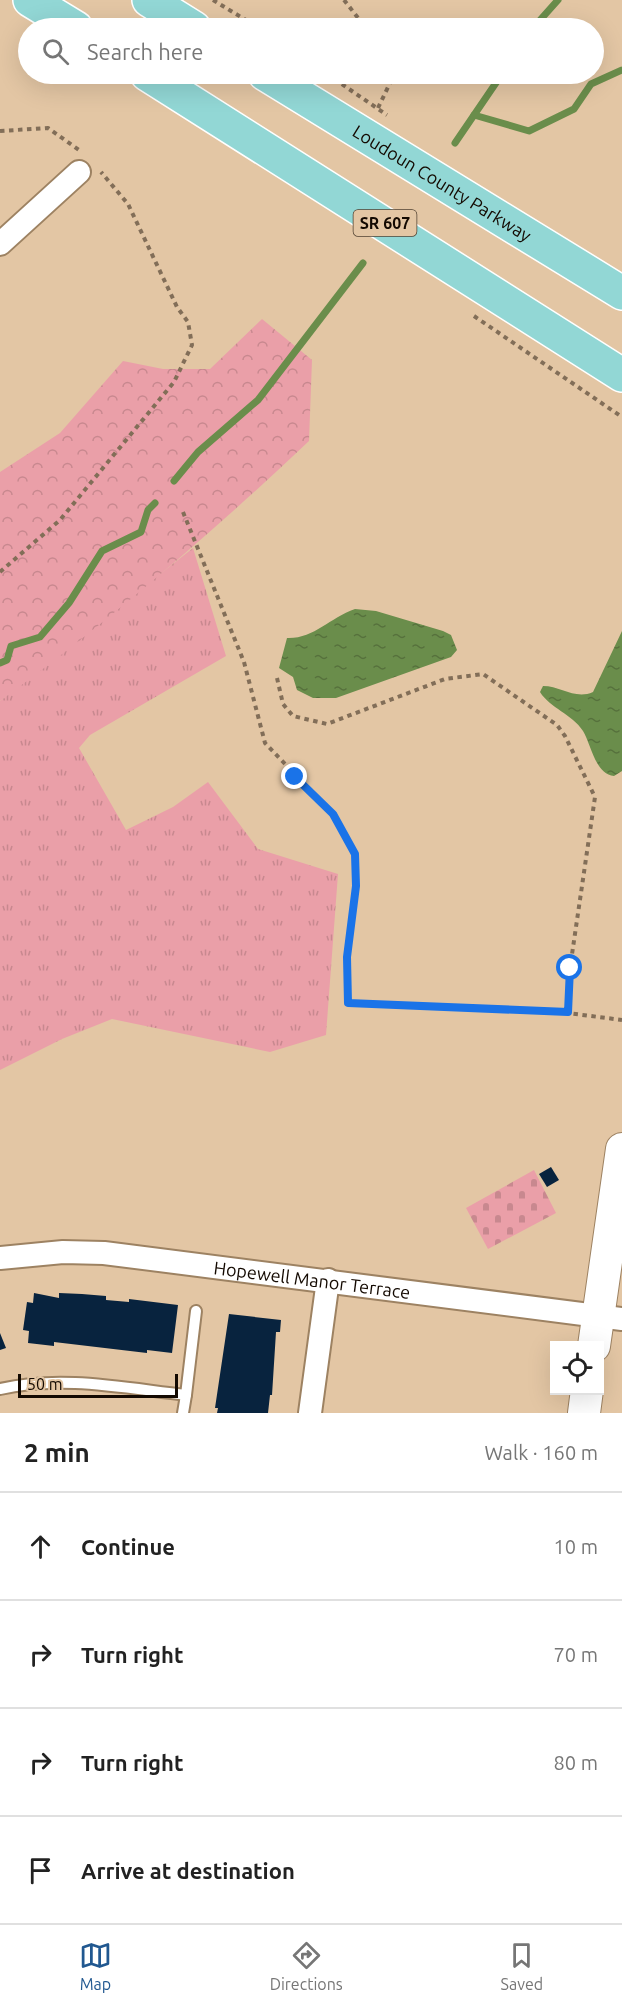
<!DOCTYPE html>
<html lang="en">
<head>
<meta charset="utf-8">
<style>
	body { margin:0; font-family:Ubuntu,sans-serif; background:#f2f2f2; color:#222 }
	.controls { position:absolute; right:18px; bottom:18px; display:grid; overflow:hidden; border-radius:0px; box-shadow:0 6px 24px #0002 }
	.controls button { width:54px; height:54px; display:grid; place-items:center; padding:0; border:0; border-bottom:2px solid #e0e0e0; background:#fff; color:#222; font:30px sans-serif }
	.scale { position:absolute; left:18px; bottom:15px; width:160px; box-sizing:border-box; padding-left:6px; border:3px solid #130901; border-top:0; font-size:16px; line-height:21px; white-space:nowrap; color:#130901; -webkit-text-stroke:4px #e3c6a4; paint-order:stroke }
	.stop { position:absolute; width:18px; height:18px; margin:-14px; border:4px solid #1a73e8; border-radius:50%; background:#fff }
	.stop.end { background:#1a73e8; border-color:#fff; box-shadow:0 2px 6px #0008 }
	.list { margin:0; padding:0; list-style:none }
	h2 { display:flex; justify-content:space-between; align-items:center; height:78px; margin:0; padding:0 24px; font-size:26px }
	h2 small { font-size:20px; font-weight:400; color:#767676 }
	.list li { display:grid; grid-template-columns:39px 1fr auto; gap:18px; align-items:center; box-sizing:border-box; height:108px; padding:0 24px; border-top:2px solid #e0e0e0 }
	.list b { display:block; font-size:22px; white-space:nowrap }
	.list em { font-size:20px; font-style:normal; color:#767676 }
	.icon { flex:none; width:33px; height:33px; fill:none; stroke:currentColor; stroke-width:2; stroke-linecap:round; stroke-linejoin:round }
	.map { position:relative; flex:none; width:622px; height:1413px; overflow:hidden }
	.search { position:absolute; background:#fff; box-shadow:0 6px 24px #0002; left:18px; right:18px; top:18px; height:66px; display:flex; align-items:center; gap:15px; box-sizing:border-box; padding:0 21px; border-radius:33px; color:#767676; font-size:22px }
	.sheet { height:510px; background:#fff }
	nav { display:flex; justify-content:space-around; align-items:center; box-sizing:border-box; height:84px; border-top:2px solid #e0e0e0; background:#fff; font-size:16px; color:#767676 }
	nav a { display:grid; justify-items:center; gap:3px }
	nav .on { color:#215890 }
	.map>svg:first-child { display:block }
	.grass { fill:url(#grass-tufts) }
	.forest { fill:url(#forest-crowns) }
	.cemetery { fill:url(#cemetery-stones) }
	.water { fill:url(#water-ripples) }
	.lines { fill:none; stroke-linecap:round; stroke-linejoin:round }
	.stream { stroke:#6a8d4b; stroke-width:7 }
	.building { fill:#08233e }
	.lane-casing { stroke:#9d8262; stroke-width:14 }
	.street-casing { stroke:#9d8262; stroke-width:26 }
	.secondary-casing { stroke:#9d8262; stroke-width:34 }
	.primary-casing { stroke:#fff; stroke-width:36 }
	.path { stroke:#826e58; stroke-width:4; stroke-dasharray:4.5 4.5; stroke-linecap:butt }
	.lane { stroke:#fff; stroke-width:10 }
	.street { stroke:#fff; stroke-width:22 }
	.secondary { stroke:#fff; stroke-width:32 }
	.primary { stroke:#92d7d5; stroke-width:33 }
	.route { stroke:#1a73e8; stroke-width:8 }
	.labels { text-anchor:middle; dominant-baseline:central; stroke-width:6; stroke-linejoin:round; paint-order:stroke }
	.shield { fill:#e3c6a4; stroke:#514232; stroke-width:1.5 }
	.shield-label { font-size:16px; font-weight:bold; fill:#130901 }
	.street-label { font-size:18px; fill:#130901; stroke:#e3c6a4 }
</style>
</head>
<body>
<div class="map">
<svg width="622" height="1413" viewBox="0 0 622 1413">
	<defs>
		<pattern id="grass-tufts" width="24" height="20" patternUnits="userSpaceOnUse" patternTransform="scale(1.5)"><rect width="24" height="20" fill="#ea9fa8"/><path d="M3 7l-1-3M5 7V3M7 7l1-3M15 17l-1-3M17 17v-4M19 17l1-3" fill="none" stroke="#c8888f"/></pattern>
		<pattern id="forest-crowns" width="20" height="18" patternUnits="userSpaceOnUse" patternTransform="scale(1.5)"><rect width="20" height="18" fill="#ea9fa8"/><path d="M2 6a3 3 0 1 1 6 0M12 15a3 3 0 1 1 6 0" fill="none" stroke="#c8888f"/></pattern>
		<pattern id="cemetery-stones" width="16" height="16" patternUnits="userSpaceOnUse" patternTransform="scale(1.5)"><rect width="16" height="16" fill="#ea9fa8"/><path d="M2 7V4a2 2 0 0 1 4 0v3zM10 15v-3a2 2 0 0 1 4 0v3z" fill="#c8888f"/></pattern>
		<pattern id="water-ripples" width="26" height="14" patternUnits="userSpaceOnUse" patternTransform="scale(1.5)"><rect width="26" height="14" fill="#6a8d4b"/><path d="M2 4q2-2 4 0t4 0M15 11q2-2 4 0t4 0" fill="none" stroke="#56713c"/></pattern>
	</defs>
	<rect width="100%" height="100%" fill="#e3c6a4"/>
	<!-- grass -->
	<polygon class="grass" points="193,548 226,656 90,735 79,748 126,830 173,807 208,782 258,849 338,874 326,1035 270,1052 112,1019 62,1039 0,1070 0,701"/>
	<!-- forest -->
	<path class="forest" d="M262,319L312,360L309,441C211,534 109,621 0,701V472L60,433L123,361L163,369H210Z"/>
	<!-- cemetery -->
	<polygon class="cemetery" points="534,1170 556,1213 488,1249 466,1208"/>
	<!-- water -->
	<g class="water">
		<path d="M355,609L376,611L443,631L451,635L457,650L451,657L336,698H313L297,690L293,677L279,668L287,638C314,639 329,618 355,609Z"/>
		<path d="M622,631V771L614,776C595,774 591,744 583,731C572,714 550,708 540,692L543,686C561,686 575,700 593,692Z"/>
	</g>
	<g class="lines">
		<!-- stream -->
		<g class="stream">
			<polyline points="533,28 558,0"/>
			<polyline points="474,115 529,131 574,109 591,84 622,70"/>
			<polyline points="455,143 502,74"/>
			<polyline points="174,481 198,452 258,400 363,263"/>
			<polyline points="0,663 7,660 11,646 40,637 69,603 102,551 141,532 148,510 155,503"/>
		</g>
	</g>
	<!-- building -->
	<g class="building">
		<polygon points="551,1167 559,1180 547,1187 539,1174"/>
		<polygon points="34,1293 59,1298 59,1293 82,1294 106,1296 106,1300 129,1302 129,1299 178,1305 172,1353 147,1350 147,1353 54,1342 54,1346 28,1343 29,1331 23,1330 27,1302 33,1303"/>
		<polygon points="229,1314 281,1320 280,1332 276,1332 272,1395 270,1395 268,1413 217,1413 218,1408 215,1408"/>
		<polygon points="0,1333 6,1348 0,1350"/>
	</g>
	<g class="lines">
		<defs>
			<g id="lane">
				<path d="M0,1389C62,1375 123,1388 186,1395L183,1413"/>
				<polyline points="186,1395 196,1311"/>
			</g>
			<g id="street">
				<polyline points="0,244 79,172"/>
				<path id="s1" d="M0,1258L63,1252L104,1253L622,1319"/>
				<polyline points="310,1413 328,1280"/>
			</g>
			<g id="secondary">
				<polyline points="594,1346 622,1149"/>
				<polyline points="584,1413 587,1390"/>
			</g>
			<g id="primary">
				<polyline points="30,0 76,28"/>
				<polyline points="149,0 194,28"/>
				<polyline points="147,74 622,375"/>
				<path id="s2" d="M265,74L622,293"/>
			</g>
		</defs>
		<!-- lane casing -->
		<use href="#lane" class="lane-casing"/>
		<!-- street casing -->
		<use href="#street" class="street-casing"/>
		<!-- secondary casing -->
		<use href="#secondary" class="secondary-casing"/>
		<!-- primary casing -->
		<use href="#primary" class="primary-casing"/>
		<!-- path -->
		<g class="path">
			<polyline points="213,0 259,28"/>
			<polyline points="344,0 366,28"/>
			<polyline points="327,74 387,115"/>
			<polyline points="378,108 390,83 391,74"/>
			<polyline points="0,131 48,128 79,150"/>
			<polyline points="474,316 622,417"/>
			<polyline points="183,512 244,662 265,743 333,814 355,854 356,886 347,957 348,1003 544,1010 622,1020"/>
			<polyline points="0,572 60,520 174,382 192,345 188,322 177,307 128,204 101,172"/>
			<polyline points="277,678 283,704 293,716 327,724 445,679 483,674 557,725 565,736 595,797 570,968 568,1012"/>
		</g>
		<!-- lane -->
		<use href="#lane" class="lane"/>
		<!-- street -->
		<use href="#street" class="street"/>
		<!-- secondary -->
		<use href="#secondary" class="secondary"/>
		<!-- primary -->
		<use href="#primary" class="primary"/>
	</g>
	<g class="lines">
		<!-- route -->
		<polyline class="route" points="295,777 333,814 355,854 356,886 347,957 348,1003 568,1012 570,968"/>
	</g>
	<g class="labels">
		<!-- shield labels -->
		<rect class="shield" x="353.5" y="210" width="63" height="26" rx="4.5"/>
		<g class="shield-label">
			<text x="385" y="223">SR 607</text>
		</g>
		<!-- street labels -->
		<g class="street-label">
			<text stroke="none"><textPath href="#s2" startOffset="208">Loudoun County Parkway</textPath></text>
			<text stroke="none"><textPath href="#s1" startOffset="314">Hopewell Manor Terrace</textPath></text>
		</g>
	</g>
</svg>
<div class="controls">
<button><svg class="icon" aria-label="locate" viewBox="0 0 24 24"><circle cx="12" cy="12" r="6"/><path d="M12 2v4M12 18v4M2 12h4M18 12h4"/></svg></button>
</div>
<div class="scale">50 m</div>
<div class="stop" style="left:570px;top:968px"></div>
<div class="stop end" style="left:295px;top:777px"></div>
<div class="search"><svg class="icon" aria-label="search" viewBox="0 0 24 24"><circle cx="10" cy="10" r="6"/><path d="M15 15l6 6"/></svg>Search here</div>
</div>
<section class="sheet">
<h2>2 min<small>Walk · 160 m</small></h2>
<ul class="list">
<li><svg class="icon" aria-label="ahead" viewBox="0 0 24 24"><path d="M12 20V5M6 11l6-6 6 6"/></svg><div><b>Continue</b></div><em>10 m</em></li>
<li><svg class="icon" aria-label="right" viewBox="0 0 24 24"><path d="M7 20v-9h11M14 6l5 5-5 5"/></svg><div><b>Turn right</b></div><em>70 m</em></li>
<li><svg class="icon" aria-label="right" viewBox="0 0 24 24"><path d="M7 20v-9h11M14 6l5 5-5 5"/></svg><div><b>Turn right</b></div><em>80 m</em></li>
<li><svg class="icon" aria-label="arrive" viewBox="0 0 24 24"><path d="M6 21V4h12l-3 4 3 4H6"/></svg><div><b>Arrive at destination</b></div></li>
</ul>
</section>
<nav>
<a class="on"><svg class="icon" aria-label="map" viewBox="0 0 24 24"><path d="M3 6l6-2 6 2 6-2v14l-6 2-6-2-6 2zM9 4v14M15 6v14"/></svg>Map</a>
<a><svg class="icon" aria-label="directions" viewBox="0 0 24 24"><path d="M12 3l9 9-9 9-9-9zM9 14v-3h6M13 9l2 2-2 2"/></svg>Directions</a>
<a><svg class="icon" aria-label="saved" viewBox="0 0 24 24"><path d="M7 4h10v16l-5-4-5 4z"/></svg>Saved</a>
</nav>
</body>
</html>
